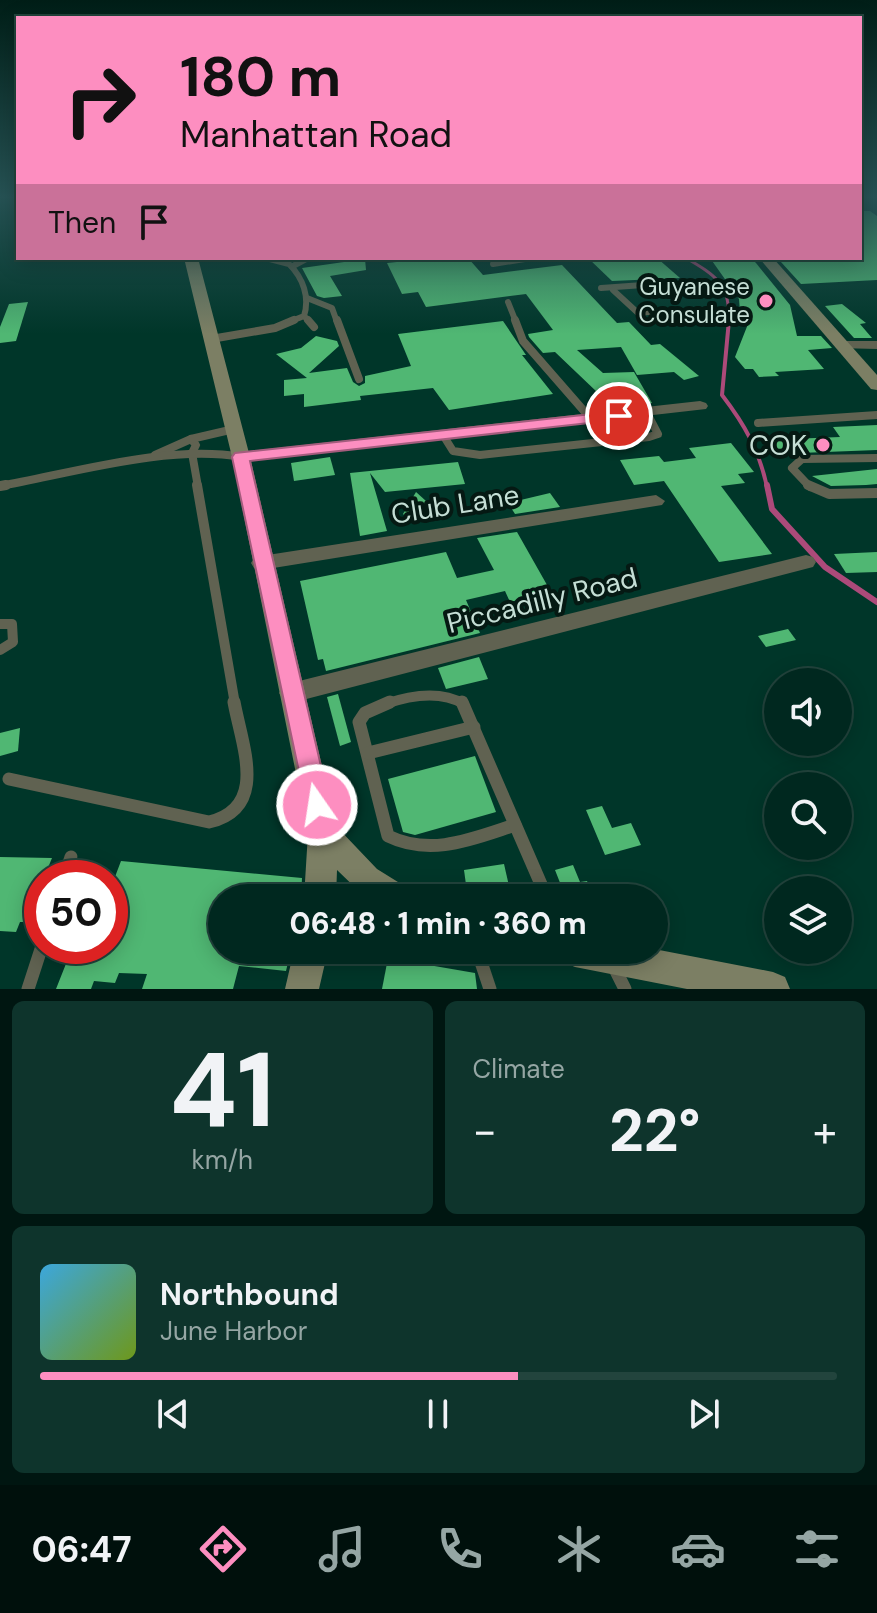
<!DOCTYPE html>
<meta charset="utf-8">
<style>
body{margin:0;font-family:"DM Sans",sans-serif;background:#0e342c;color:#f1f3f6;height:100vh;display:flex;flex-direction:column;font-size:30px;white-space:nowrap}
*{box-sizing:border-box;margin:0}
p{font-size:26px;color:#95a6a4}
.icon{flex:none;width:44px;height:44px;fill:none;stroke:currentColor;stroke-width:2;stroke-linecap:round;stroke-linejoin:round}
.map{position:relative;height:989px;overflow:hidden}
.drawer{display:flex;flex-direction:column;gap:12px;padding:12px;background:#001611;flex:1}
.drawer>*{flex:none}
.top-card{position:absolute;left:16px;top:16px;width:846px;height:244px;border-radius:0px;box-shadow:0 4px 20px #0003,0 0 0 2px #22443d;background:#fd8ec0;color:#111;overflow:hidden}
.buttons{position:absolute;left:764px;top:668px;display:grid;gap:16px}
.buttons a{display:grid;place-items:center;width:88px;height:88px;border-radius:50%;background:#00281f;box-shadow:0 4px 20px #0003,0 0 0 2px #22443d;font-size:40px}
.speed{position:absolute;left:24px;top:860px;display:flex;gap:16px;font-size:40px;font-weight:700;text-align:center}
.speed>*{display:grid;place-content:center;width:104px;height:104px;border-radius:50%;background:#00281f;box-shadow:0 4px 20px #0003,0 0 0 2px #22443d;line-height:1}
.speed .limit{border:12px solid #d22;background:#fff;color:#111}
.pin{position:absolute;display:grid;place-items:center;width:68px;height:68px;color:#fff;margin:-34px;border:4px solid #fff;border-radius:50%;box-shadow:0 2px 8px #0007}
.me{position:absolute;width:88px;margin:-44px;rotate:347deg;stroke-linejoin:round;filter:drop-shadow(0 0 6px #0008)}
.turn{display:flex;align-items:center;gap:28px;height:168px;padding:0 32px;font-size:36px}
.turn .icon{width:104px;height:104px;stroke-width:2.5}
.turn b{display:block;font-size:56px;line-height:68px}
.then{display:flex;align-items:center;height:76px;padding:0 32px;background:#0003;gap:16px;font-size:30px}
.big{font-size:60px;font-weight:800;line-height:1.1}
.drawer .card{flex:1;display:flex;flex-direction:column;justify-content:center;gap:12px;min-width:0;padding:0 28px;border-radius:12px;background:#0e342c}
.drawer .dial{align-items:center;gap:0}
.dial b{font-size:104px;line-height:1}
.song{display:flex;align-items:center;gap:24px}
.cover{width:96px;height:96px;border-radius:12px;background:linear-gradient(135deg,hsl(200 70% 55%),hsl(80 70% 35%))}
.played{height:8px;border-radius:4px;background:linear-gradient(90deg,#fd8ec0 60%,#22443d 60%)}
.keys{display:flex;justify-content:space-around;direction:ltr}
.heat{display:flex;justify-content:space-between;align-items:center;font-size:44px;direction:ltr}
.drawer .tiles{flex:1;display:grid;gap:12px;grid-template-columns:1fr 1fr}
.card:last-child{grid-column:span 2}
.trip{position:absolute;left:208px;top:884px;width:460px;height:80px;border-radius:40px;background:#00281f;box-shadow:0 4px 20px #0003,0 0 0 2px #22443d;font-weight:800;line-height:80px;text-align:center}
.dock{display:flex;height:128px;justify-content:space-around;align-items:center;background:#00100c;color:#95a6a4}
.dock .icon{width:56px;height:56px}
.dock .selected{color:#fd8ec0}
.dock b{font-size:36px;color:#f1f3f6}
.map>svg:first-child{display:block}
.lines{fill:none;stroke-linecap:round;stroke-linejoin:round}
.stream-far2{stroke:#ac4a7a;stroke-width:3}
.stream-far1{stroke:#ac4a7a;stroke-width:4}
.stream{stroke:#ac4a7a;stroke-width:6}
.building{fill:#50b773}
.service-far3{stroke:#606251;stroke-width:6}
.service-far2{stroke:#606251;stroke-width:8}
.service-far1{stroke:#606251;stroke-width:10}
.service{stroke:#606251;stroke-width:13}
.minor{fill:#606251;fill-rule:evenodd}
.secondary{fill:#7c7f64;fill-rule:evenodd}
.route{fill:#fd8ec0;stroke:#a45c7d;stroke-width:2}
.poi-dot{fill:#fd8ec0;stroke:#051913;stroke-width:3}
.labels{text-anchor:middle;stroke-width:8;stroke-linejoin:round;paint-order:stroke}
.far-poi-label{font-size:24px;fill:#c5ded5;stroke:#051913;text-anchor:end}
.poi-label{font-size:28px;fill:#c5ded5;stroke:#051913;text-anchor:end}
.street-label{font-size:28px;fill:#c5ded5;stroke:#051913}
</style>
<div class="map">
<svg width="877" height="989" viewBox="0 0 877 989">
<rect width="100%" height="100%" fill="#003629"/>
<g class="lines">
<path class="stream-far2" d="M686,258C715,275 732,285 728,322"/>
<path class="stream-far1" d="M729,320L722,395C745,425 759,450 767,487"/>
<path class="stream" d="M767,485L772,509L825,567L877,602"/>
</g>
<g class="building">
<path d="M860,211H870L877,216V280L801,284L781,262L860,258Z"/>
<path d="M436,258H468L483,275L562,265L617,323L629,322L651,345L660,344L699,376L684,380L674,372L637,375L621,347L577,350L603,373L634,372L652,403L643,404L627,385L598,393L555,352L543,353L529,337L528,334L553,330L526,294L426,307L418,292L402,294L387,263Z"/>
<path d="M588,258H657L680,278L612,281Z"/>
<path d="M710,258H751L756,263L790,305L797,336H821L832,348L808,350L824,369L775,372L779,376L759,377L753,369H745L735,357L748,324H741L739,299Z"/>
<path d="M365,259L366,270L330,276L342,296L324,298L317,296L302,268Z"/>
<path d="M28,302L16,341L0,343V327L9,304Z"/>
<path d="M842,304L866,323L860,324L872,338H854L825,306Z"/>
<path d="M503,321L526,355H522L553,394L449,410L433,388L360,396L361,400L304,407V394L284,396V380L307,378L276,354L301,348L316,336L337,341L339,346L309,373L347,368L353,382L359,386L365,383V376L411,366L398,334Z"/>
<path d="M877,425V450L774,454L766,440L840,437L833,427Z"/>
<path d="M731,443L754,472L738,474L745,483L721,486L772,554L719,562L664,481L634,485L620,460L659,456L664,462L696,458L689,448Z"/>
<path d="M330,457L335,475L294,481L291,463Z"/>
<path d="M458,462L465,484L385,492L370,473L387,531L360,536L350,473Z"/>
<path d="M877,469V484L866,485L831,486L812,476Z"/>
<path d="M416,492L436,510L434,517L426,522L411,521L403,514Z"/>
<path d="M550,493L560,507L515,514L508,503Z"/>
<path d="M517,532L551,592L510,602L505,591L466,600L480,633L326,671L323,659L318,660L300,581L446,552L457,578L494,570L477,538Z"/>
<path d="M877,552V572L846,573L834,554Z"/>
<path d="M788,629L796,640L766,647L758,636Z"/>
<path d="M479,657L488,679L446,689L438,668Z"/>
<path d="M338,694L351,742L340,746L327,697Z"/>
<path d="M20,728L18,751L0,756V733Z"/>
<path d="M475,756L496,812L415,835L403,832L388,779Z"/>
<path d="M602,806L612,828L631,823L641,845L605,855L586,810Z"/>
<path d="M0,857L52,858L26,922H20L16,932L0,931Z"/>
<path d="M121,861L302,878L301,898H222V950H291L286,971L239,966L233,989H142L147,974L119,973L115,983L94,981L91,989H56L73,946H110V890Z"/>
<path d="M504,864L509,886L467,892L464,870Z"/>
<path d="M573,865L580,882L587,881L594,898H566L555,870Z"/>
<path d="M388,958L475,973L477,989H382Z"/>
</g>
<g class="lines">
<g class="service-far3">
<path d="M266,258L289,264C303,278 310,297 304,316L289,322"/>
<path d="M493,264L531,258"/>
<path d="M293,266L308,258"/>
<path d="M601,288L657,284"/>
<path d="M613,290L638,313L660,311"/>
<path d="M307,298L332,308L337,322"/>
<path d="M508,302L516,322"/>
<path d="M304,316L310,322"/>
</g>
<g class="service-far2">
<path d="M308,320L314,327"/>
<path d="M337,320L359,379"/>
<path d="M515,320L523,341L591,419"/>
<path d="M211,339L275,328L294,320"/>
<path d="M758,423L877,415"/>
<path d="M443,435L453,451L480,455L649,437L658,434L647,413"/>
<path d="M191,439L196,445L192,453L198,487"/>
<path d="M155,455L191,439L234,429"/>
<path d="M0,486C72,473 170,444 241,457"/>
<path d="M810,487L792,468L802,459L877,458"/>
</g>
<g class="service-far1">
<path d="M197,485L235,704"/>
<path d="M808,485L829,494L877,493"/>
<path d="M0,486L6,485"/>
<path d="M0,624H12L13,642L0,650"/>
<path d="M385,704C411,695 440,690 464,704"/>
</g>
<g class="service">
<path d="M390,702L365,713L359,722L388,836C431,857 472,839 515,825"/>
<path d="M462,702L547,898"/>
<path d="M368,753L474,727"/>
<path d="M9,779L209,822C269,808 242,746 234,702"/>
<path d="M64,878L71,857"/>
<path d="M477,950L490,989"/>
<path d="M614,967L625,989"/>
<path d="M28,989L42,946"/>
</g>
<g class="minor">
<path d="M842,341H877V349L837,348L835,345Z"/>
<path d="M700,401L706,403L708,406L706,409L241,462L232,457L241,452Z"/>
<path d="M656,495L665,501L662,505L261,570L254,568L251,563L254,558L261,556Z"/>
<path d="M806,555L813,557L816,562L813,567L291,703L283,700L279,693L283,686L291,683Z"/>
</g>
<g class="secondary">
<path d="M184,258H198L250,457L336,826L377,869L406,887L411,898H366L337,870L336,898H304L308,833L232,457Z"/>
<path d="M759,258H773L877,375V390L871,389Z"/>
<path d="M654,949L773,972L785,977L790,989H687L575,967L563,962L558,950Z"/>
<path d="M294,950H328L319,989H285Z"/>
</g>
</g>
<linearGradient id="sky" x2="0" y2="1"><stop stop-color="#001e17"/><stop offset="0.59" stop-color="#265254"/><stop offset="1" stop-color="#265254" stop-opacity="0"/></linearGradient>
<rect width="877" height="334" fill="url(#sky)"/>
<path class="route" d="M619,411L627,416L625,419L250,461L330,805L326,814L317,817L308,814L232,457L235,453Z"/>
<g class="poi-dot">
<circle cx="766" cy="301" r="8"/>
<circle cx="823" cy="445" r="8"/>
</g>
<g class="labels">
<g class="far-poi-label">
<text x="750" y="295">Guyanese<tspan x="750" dy="28">Consulate</tspan></text>
</g>
<g class="poi-label">
<text x="807" y="455">COK</text>
</g>
<g class="street-label">
<text transform="translate(455 504) rotate(-9)" y="10">Club Lane</text>
<text transform="translate(542 600) rotate(-14)" y="10">Piccadilly Road</text>
</g>
</g>
</svg>
<div class="buttons">
<a><svg class="icon" aria-label="sound" viewBox="0 0 24 24"><path d="M4 9h4l5-4v14l-5-4H4zM17 9q2 3 0 6"/></svg></a>
<a><svg class="icon" aria-label="search" viewBox="0 0 24 24"><circle cx="10" cy="10" r="6"/><path d="M15 15l6 6"/></svg></a>
<a><svg class="icon" aria-label="layers" viewBox="0 0 24 24"><path d="M12 4l9 5-9 5-9-5zM3 14l9 5 9-5"/></svg></a>
</div>
<div class="speed"><div class="limit">50</div></div>
<div class="pin" style="left:619px;top:416px;background:#d93025"><svg class="icon" aria-label="arrive" viewBox="0 0 24 24"><path d="M6 21V4h12l-3 4 3 4H6"/></svg></div>
<svg class="me" style="left:317px;top:805px" viewBox="-20 -20 40 40"><circle r="17" fill="#fd8ec0" stroke="#fff" stroke-width="3"/><path d="M0-11L8 9 0 5-8 9z" fill="#fff"/></svg>
<div class="trip">06:48 · 1 min · 360 m</div>
<div class="top-card">
<div class="turn"><svg class="icon" aria-label="right" viewBox="0 0 24 24"><path d="M7 20v-9h11M14 6l5 5-5 5"/></svg><div><b>180 m</b>Manhattan Road</div></div>
<div class="then">Then<svg class="icon" aria-label="arrive" viewBox="0 0 24 24"><path d="M6 21V4h12l-3 4 3 4H6"/></svg></div>
</div>
</div>
<section class="drawer">
<div class="tiles">
<div class="card dial"><b>41</b><p>km/h</p></div>
<div class="card"><p>Climate</p>
<div class="heat"><a>−</a><b class="big">22°</b><a>+</a></div>
</div>
<div class="card">
<div class="song"><i class="cover"></i><div><b>Northbound</b><p>June Harbor</p></div></div>
<div class="played"></div>
<div class="keys"><svg class="icon" aria-label="previous" viewBox="0 0 24 24"><path d="M18 5L8 12l10 7zM5 5v14"/></svg><svg class="icon" aria-label="pause" viewBox="0 0 24 24"><path d="M8 5v14M16 5v14"/></svg><svg class="icon" aria-label="next" viewBox="0 0 24 24"><path d="M6 5l10 7-10 7zM19 5v14"/></svg></div>
</div>
</div>
</section>
<nav class="dock">
<b>06:47</b>
<svg class="icon selected" aria-label="directions" viewBox="0 0 24 24"><path d="M12 3l9 9-9 9-9-9zM9 14v-3h6M13 9l2 2-2 2"/></svg>
<svg class="icon" aria-label="music" viewBox="0 0 24 24"><path d="M9 18V5l10-2v13"/><circle cx="6" cy="18" r="3"/><circle cx="16" cy="16" r="3"/></svg>
<svg class="icon" aria-label="phone" viewBox="0 0 24 24"><path d="M5 4h4l2 5-3 2q2 4 5 5l2-3 5 2v4C11 20 4 13 5 4z"/></svg>
<svg class="icon" aria-label="climate" viewBox="0 0 24 24"><path d="M12 3v18M4 7l16 10M4 17L20 7"/></svg>
<svg class="icon" aria-label="car" viewBox="0 0 24 24"><path d="M5 17H2v-5l4-1 3-4h7l3 4 3 1v5h-3M9 17h6M6 11h13"/><circle cx="7" cy="17" r="2"/><circle cx="17" cy="17" r="2"/></svg>
<svg class="icon" aria-label="filters" viewBox="0 0 24 24"><path d="M4 7h16M4 17h16"/><circle cx="9" cy="7" r="2"/><circle cx="15" cy="17" r="2"/></svg>
</nav>
